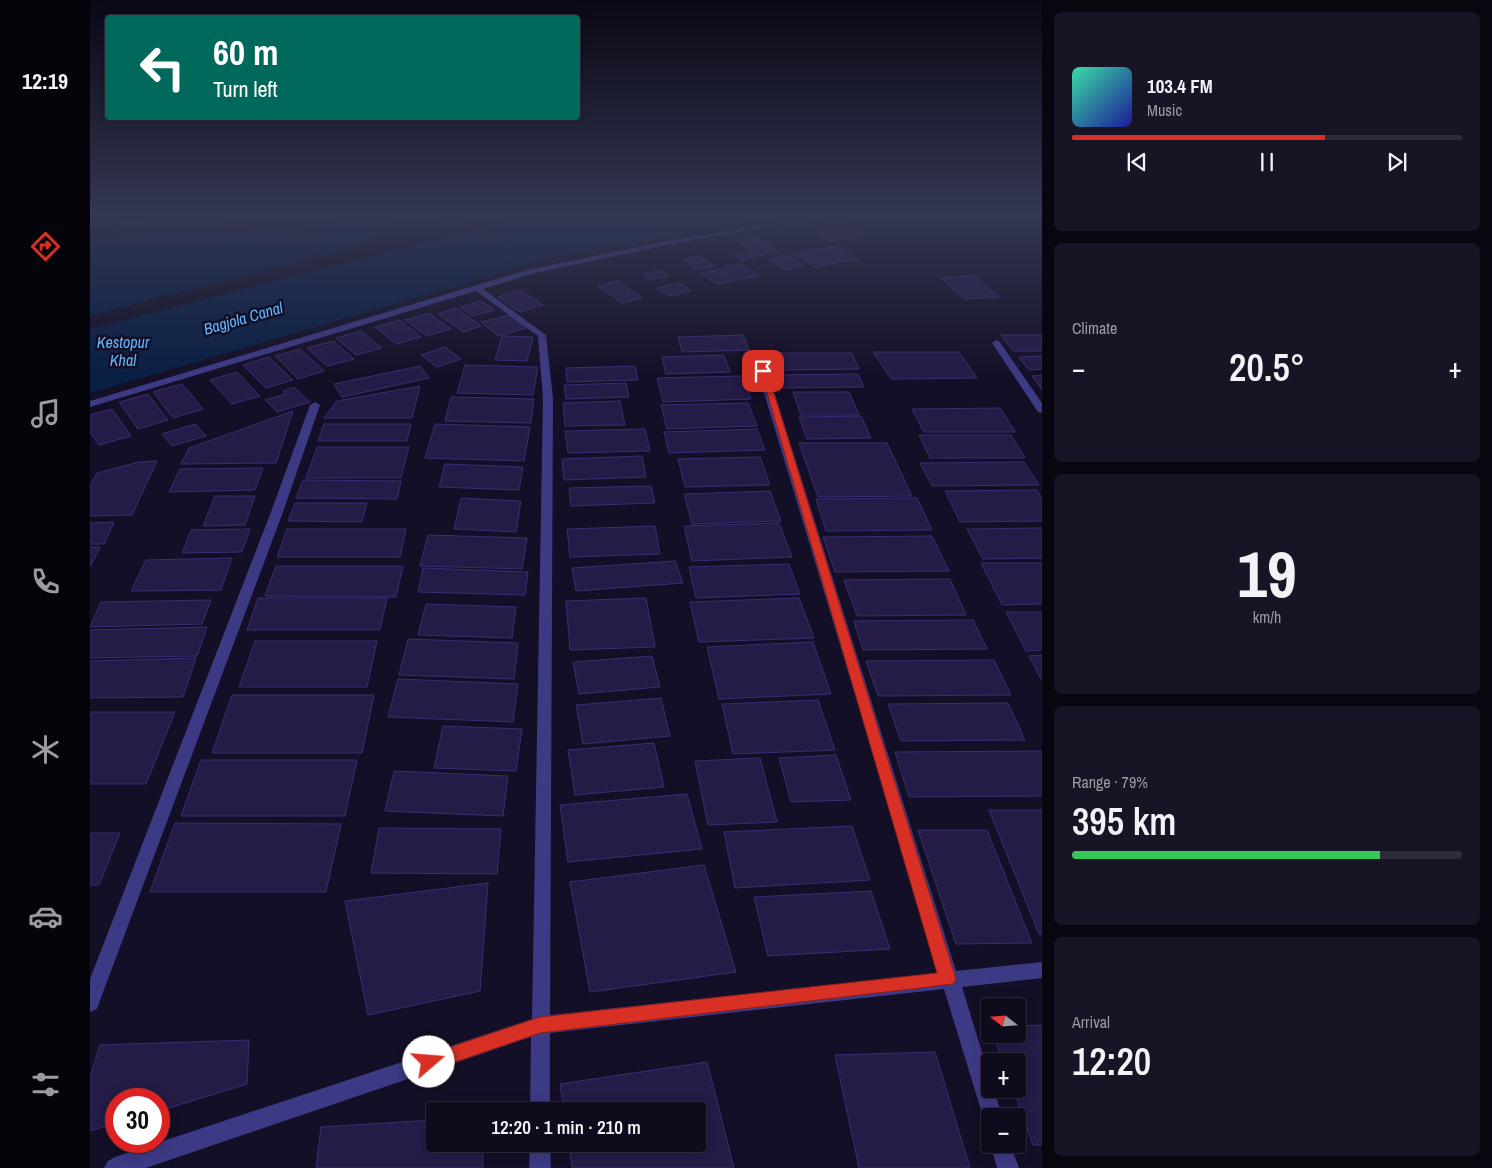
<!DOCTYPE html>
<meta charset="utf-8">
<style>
body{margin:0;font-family:"Archivo Narrow",sans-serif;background:#171425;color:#f1f3f6;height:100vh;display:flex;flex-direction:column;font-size:19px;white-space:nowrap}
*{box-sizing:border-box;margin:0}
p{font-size:16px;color:#9b9ba3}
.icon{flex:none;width:28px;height:28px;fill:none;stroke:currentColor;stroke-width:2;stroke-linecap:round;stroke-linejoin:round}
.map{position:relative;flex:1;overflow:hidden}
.details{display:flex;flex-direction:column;gap:12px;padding:12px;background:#08060f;width:450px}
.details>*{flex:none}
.banner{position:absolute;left:15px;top:15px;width:475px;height:105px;border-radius:5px;box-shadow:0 2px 12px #0003,0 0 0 1px #2e2b3b;background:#00695c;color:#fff;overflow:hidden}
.needle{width:32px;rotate:287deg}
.fabs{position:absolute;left:891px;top:998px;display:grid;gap:10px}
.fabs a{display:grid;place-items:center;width:45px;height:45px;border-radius:5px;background:#0e0b1c;box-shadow:0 2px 12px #0003,0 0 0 1px #2e2b3b;font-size:25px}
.speed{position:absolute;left:15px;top:1088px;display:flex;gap:10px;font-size:25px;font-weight:700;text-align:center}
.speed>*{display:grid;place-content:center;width:65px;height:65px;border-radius:50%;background:#0e0b1c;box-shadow:0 2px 12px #0003,0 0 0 1px #2e2b3b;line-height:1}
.speed .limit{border:8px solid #d22;background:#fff;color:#111}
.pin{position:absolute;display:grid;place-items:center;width:42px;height:42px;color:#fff;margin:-21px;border-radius:10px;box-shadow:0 2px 8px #0006}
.me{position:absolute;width:55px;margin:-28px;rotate:72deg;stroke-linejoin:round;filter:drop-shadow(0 0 4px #0008)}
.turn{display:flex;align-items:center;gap:18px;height:105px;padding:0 25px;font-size:22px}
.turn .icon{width:65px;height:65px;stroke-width:2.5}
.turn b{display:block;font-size:35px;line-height:42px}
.big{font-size:38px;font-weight:600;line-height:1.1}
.details .widget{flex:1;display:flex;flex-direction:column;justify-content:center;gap:8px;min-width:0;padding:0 18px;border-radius:8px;background:#171425}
.details .dial{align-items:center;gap:0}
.dial b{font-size:65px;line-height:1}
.song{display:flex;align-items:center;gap:15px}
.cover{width:60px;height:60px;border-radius:8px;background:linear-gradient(135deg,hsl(160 70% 55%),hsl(240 70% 35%))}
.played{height:5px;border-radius:2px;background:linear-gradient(90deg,#d93025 65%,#2e2b3b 65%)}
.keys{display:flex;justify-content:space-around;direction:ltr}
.heat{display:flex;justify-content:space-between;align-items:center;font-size:28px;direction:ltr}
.charge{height:8px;border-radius:4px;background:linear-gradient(90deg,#34c759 79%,#2e2b3b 0)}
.trip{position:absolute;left:336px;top:1102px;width:280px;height:50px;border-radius:5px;background:#0e0b1c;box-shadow:0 2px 12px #0003,0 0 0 1px #2e2b3b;font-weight:600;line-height:50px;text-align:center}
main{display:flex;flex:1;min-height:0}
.dock{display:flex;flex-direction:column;width:90px;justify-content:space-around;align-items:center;background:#06040b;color:#9b9ba3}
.dock .icon{width:35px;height:35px}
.dock .on{color:#d93025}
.dock b{font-size:22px;color:#f1f3f6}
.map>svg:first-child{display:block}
.water{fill:#0a1f44}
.building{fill:#241b47;stroke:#3b2d73}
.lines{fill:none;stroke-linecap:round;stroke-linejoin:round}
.minor{fill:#3d3a85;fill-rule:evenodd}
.route{fill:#d93025;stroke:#8d1f18}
.labels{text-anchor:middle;stroke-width:5;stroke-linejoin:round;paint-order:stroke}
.far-water-label{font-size:16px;font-style:italic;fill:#62b6ff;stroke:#130f26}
</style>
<main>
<nav class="dock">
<b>12:19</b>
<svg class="icon on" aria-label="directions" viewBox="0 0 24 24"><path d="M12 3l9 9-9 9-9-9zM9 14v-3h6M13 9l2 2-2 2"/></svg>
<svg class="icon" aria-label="music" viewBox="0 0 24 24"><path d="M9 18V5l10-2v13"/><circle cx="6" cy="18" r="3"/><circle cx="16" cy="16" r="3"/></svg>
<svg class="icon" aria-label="phone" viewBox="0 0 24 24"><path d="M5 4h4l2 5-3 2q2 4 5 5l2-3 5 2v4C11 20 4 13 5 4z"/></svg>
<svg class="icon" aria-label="climate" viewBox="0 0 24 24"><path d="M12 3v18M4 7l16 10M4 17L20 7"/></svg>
<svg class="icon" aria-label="car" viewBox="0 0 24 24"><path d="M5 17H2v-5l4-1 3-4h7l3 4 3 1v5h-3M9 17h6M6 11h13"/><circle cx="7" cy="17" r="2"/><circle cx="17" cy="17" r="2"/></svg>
<svg class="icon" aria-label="filters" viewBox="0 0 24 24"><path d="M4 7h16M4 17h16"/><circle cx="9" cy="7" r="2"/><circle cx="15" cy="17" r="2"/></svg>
</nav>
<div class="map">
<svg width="952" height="1168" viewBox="0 0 952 1168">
<rect width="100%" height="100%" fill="#130f26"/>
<g class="water">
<path d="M448,213H723L468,256L0,393V329Z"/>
<path d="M297,218L310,228L258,248L0,316V237L133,233Z"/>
</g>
<g class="building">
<path d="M40,213H78L72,219H34Z"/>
<path d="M88,213H132L131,215L86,217Z"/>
<path d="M342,213H383L391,220L355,226Z"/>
<path d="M391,213H424L396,217Z"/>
<path d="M750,220L774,235L739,241L715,226Z"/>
<path d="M667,237L689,252L669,256L647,241Z"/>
<path d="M748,246L768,259L724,267L704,254Z"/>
<path d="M658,251L667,257L651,260L643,254Z"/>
<path d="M699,255L715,266L694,270L679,259Z"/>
<path d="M610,256L624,266L606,269L593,259Z"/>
<path d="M652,264L669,276L651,279L634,267Z"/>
<path d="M632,269L647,280L626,284L611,273Z"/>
<path d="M570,270L579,276L560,280L552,274Z"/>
<path d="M884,276L909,297L874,299L851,278Z"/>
<path d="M528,281L552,298L532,303L508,286Z"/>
<path d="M589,283L601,291L579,296L567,288Z"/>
<path d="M431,290L453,305L430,312L408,297Z"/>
<path d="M391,301L405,310L383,316L370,307Z"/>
<path d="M366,308L391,326L373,332L348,314Z"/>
<path d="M339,313L361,329L337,336L315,320Z"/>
<path d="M419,315L436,328L408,336L391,322Z"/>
<path d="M310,320L331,337L306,344L285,327Z"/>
<path d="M271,331L292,348L266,355L246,338Z"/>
<path d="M653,335L659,350L592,352L588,337Z"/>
<path d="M911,335H952V351H923Z"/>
<path d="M412,336L443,337L437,361L405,360Z"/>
<path d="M243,341L264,359L237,366L217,348Z"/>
<path d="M355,347L371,359L347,367L331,355Z"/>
<path d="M210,349L234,371L208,379L185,356Z"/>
<path d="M783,352H869L887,378L801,379Z"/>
<path d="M683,353H762L769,369L689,370Z"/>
<path d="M634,355L640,372L576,374L572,357Z"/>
<path d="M952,356V369L939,370L929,357Z"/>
<path d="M179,357L203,380L176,388L153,365Z"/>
<path d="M375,365L448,367L443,395L367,393Z"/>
<path d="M330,366L339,378L252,397L244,384Z"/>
<path d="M545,366L548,380L477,382L476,368Z"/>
<path d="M147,372L170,396L142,404L120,380Z"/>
<path d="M768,374L774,387L689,388L684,375Z"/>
<path d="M952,375V390L942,376Z"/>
<path d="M652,376L661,399L573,402L567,378Z"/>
<path d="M536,383L539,397L476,399L474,385Z"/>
<path d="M92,384L113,409L83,418L63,392Z"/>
<path d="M330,386L322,418H234L247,401Z"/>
<path d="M204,387L220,402L187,412L175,400L196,394L193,391Z"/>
<path d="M703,392H759L769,415H711Z"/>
<path d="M58,394L78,420L48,429L29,402Z"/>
<path d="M361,397L444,399L441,423L355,421Z"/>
<path d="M530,401L535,425L475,426L473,403Z"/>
<path d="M658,403L667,426L577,429L571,405Z"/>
<path d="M910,408L925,432H834L822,409Z"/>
<path d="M22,409L41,436L9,445L0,432V415Z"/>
<path d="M203,411L186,463L91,464L99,448Z"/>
<path d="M771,416L781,438L717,439L709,417Z"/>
<path d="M105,424L116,436L82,446L72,434Z"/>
<path d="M234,424H321L317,441H228Z"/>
<path d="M345,424L440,427L434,461L335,458Z"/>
<path d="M555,429L560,451L478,453L475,431Z"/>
<path d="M667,429L675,450L579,453L574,432Z"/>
<path d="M829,435H921L935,458H840Z"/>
<path d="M709,443H797L822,496L728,497Z"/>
<path d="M227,447H319L311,478H216Z"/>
<path d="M552,456L556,477L474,480L472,459Z"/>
<path d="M670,457L680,485L595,487L588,459Z"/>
<path d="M67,461L42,515L0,516V485L7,473L49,462Z"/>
<path d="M934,462L949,485L842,486L830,463Z"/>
<path d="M355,464L433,467L429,490L349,487Z"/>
<path d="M173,468L165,490L79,492L90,469Z"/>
<path d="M213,480L311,481L307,499L206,498Z"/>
<path d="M561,486L565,503L481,506L479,488Z"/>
<path d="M947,490L952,499V521L870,522L855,491Z"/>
<path d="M680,491L691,521L602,524L594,494Z"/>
<path d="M125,496H165L155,525L113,526Z"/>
<path d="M371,498L431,501L426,532L364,529Z"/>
<path d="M827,498L842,530L736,531L726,499Z"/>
<path d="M205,503H277L272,522L198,521Z"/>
<path d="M24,522L14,544H0V523Z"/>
<path d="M689,523L702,557L602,561L594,526Z"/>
<path d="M565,526L570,554L480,557L477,529Z"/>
<path d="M952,528V558L893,559L877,529Z"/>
<path d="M160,529L152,552L92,553L101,530Z"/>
<path d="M197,529H316L310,557H187Z"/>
<path d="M338,535L437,538L432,569L330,566Z"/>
<path d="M842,536L859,571L745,572L733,537Z"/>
<path d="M0,547H10L0,567Z"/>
<path d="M142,558L131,590L41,591L56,560Z"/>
<path d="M585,561L593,583L486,591L482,568Z"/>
<path d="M891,563H952V604L912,605Z"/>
<path d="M699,564L710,594L606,598L599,567Z"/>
<path d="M186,566H313L306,597L175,596Z"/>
<path d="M333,568L438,572L435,595L328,592Z"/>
<path d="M860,579L876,615L767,616L754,580Z"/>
<path d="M168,598H297L290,630H157Z"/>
<path d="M556,598L565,647L480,650L476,601Z"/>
<path d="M709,598L724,638L609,642L600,602Z"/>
<path d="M121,600L112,624L0,627L11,602Z"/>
<path d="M336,604L426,607L422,638L328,635Z"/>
<path d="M916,612H952V650L936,651Z"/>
<path d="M883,620L897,649L773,650L764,621Z"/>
<path d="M117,627L107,656L0,658V630Z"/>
<path d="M318,639L428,643L424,679L309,675Z"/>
<path d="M165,641H287L277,687H149Z"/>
<path d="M723,642L741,694L629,699L617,647Z"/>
<path d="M952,655V681L939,656Z"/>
<path d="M562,656L570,687L489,694L483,662Z"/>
<path d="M106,658L93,697L0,698V661Z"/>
<path d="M904,660L921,695L788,696L776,661Z"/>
<path d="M308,679L428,684L423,722L298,717Z"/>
<path d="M142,695H284L272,753H122Z"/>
<path d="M571,698L580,736L493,744L486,705Z"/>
<path d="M728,700L745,750L643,754L632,704Z"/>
<path d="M918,703L935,740L811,741L798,704Z"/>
<path d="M0,712H85L56,784H0Z"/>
<path d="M353,726L432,729L426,771L344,768Z"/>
<path d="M564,743L574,787L485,795L478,750Z"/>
<path d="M952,751V796L819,797L805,752Z"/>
<path d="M746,755L761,800L701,802L689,758Z"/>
<path d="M670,758L687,822L618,825L605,761Z"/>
<path d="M111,760H267L255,816H91Z"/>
<path d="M304,771L418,776L413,816L295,811Z"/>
<path d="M597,794L612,849L478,862L470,805Z"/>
<path d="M899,810H952V934H949Z"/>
<path d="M85,823L251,824L236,892H60Z"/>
<path d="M762,826L780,880L645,888L634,832Z"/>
<path d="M289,828L411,829L407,874L281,873Z"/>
<path d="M828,830H897L942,943L866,944Z"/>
<path d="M0,833H30L9,885H0Z"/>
<path d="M614,865L646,972L500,992L480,882Z"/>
<path d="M398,883L390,991L278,1015L255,901Z"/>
<path d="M781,891L800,949L678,956L664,897Z"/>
<path d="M952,1025V1145H943L923,1089H928V1061H913L903,1034H928V1026Z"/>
<path d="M159,1040L157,1084L69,1111V1099H26V1123L0,1131V1077L10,1045Z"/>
<path d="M845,1052L880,1168H769L745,1055Z"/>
<path d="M617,1062L644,1168H482L479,1144H608V1111H474L470,1084Z"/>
<path d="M345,1120V1144H393V1168H226L231,1127Z"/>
</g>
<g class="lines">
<g class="minor">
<path d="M175,213H195L191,215L135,221L0,226V222L135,217Z"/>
<path d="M744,213H758L582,244L442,274L393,289L456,335L463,398L460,1015L849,973L662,353L667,350L672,353L866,971L952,962V978L872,987L900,1078V1089H904L912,1116H900V1125L895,1123L854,989L460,1033V1111H440L441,1037L56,1168H14L18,1161L25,1157L442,1019L453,398L448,336L386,291L0,407V401L437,270L582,240Z"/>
<path d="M906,340L909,341L952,403V413L948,412L902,343Z"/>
<path d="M225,402L230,405L193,512L9,1003L7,1009L0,1012V979L181,512L220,405Z"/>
<path d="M900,1143L920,1144L929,1168H907Z"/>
<path d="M440,1144H460L461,1168H439Z"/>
</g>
</g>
<linearGradient id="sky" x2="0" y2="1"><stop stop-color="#0a0815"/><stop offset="0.57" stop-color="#333752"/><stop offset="1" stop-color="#333752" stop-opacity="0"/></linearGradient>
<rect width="952" height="376" fill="url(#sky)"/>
<path class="route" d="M670,369L677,371L866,979L863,984L450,1033L339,1071L333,1069L330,1062L333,1056L450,1017L847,973Z"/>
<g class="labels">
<g class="far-water-label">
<text transform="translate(153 318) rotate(-16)" y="6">Bagjola Canal</text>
<text x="33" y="348">Kestopur<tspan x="33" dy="18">Khal</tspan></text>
</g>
</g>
</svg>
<div class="fabs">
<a><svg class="needle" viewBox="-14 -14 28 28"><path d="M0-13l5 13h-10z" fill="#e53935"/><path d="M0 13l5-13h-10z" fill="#9b9ba3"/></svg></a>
<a>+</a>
<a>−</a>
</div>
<div class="speed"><div class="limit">30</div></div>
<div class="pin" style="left:673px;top:371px;background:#d93025"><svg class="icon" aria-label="arrive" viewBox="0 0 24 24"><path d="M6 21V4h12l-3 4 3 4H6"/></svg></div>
<svg class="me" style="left:339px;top:1062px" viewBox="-20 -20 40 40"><circle r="19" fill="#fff"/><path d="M0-13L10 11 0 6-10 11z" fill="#d93025"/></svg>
<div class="trip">12:20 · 1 min · 210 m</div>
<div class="banner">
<div class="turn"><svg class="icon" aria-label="left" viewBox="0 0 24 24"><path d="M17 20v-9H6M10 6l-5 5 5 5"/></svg><div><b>60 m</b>Turn left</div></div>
</div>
</div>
<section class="details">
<div class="widget">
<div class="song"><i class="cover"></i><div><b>103.4 FM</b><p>Music</p></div></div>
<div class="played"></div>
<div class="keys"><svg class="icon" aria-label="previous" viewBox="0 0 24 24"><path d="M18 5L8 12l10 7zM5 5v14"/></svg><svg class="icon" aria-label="pause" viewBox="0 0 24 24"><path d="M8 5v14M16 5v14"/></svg><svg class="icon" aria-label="next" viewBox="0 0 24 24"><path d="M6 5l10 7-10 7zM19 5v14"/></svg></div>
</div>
<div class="widget"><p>Climate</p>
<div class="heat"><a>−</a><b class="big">20.5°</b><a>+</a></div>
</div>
<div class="widget dial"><b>19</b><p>km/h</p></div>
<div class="widget"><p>Range · 79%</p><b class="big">395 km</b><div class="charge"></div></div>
<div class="widget"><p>Arrival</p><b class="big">12:20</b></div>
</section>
</main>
